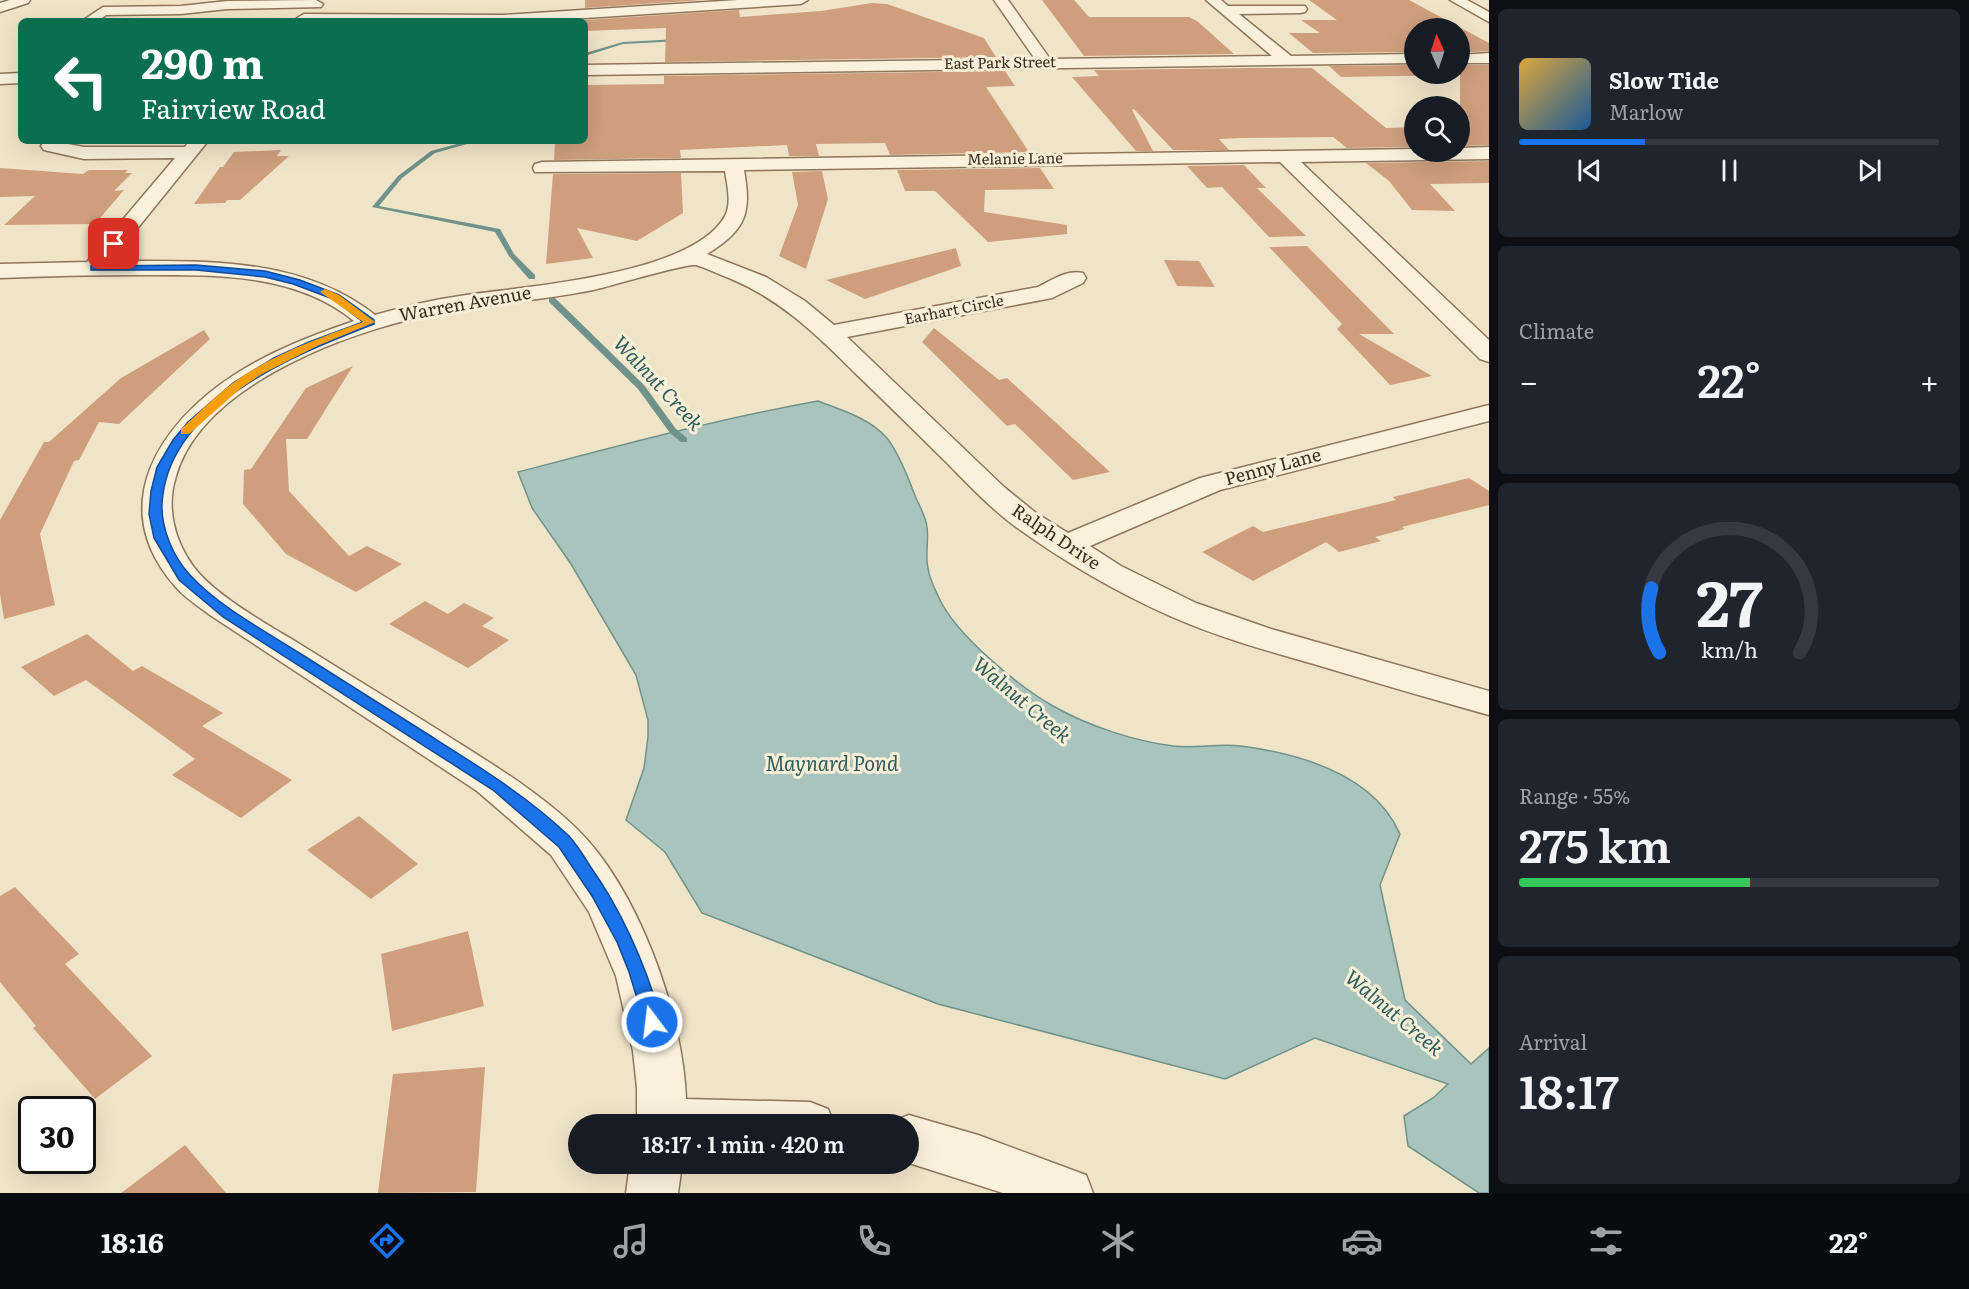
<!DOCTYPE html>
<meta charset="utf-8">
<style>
body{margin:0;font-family:Literata,serif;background:#20242c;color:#f1f3f6;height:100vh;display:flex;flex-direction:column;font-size:22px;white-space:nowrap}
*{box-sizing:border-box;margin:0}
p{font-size:20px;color:#9ea1a6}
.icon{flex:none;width:33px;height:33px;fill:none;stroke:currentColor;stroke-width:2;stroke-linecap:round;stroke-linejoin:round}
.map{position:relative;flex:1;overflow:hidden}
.details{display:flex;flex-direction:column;gap:9px;padding:9px;background:#0d0f14;width:480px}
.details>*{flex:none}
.top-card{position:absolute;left:18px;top:18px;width:570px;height:126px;border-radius:9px;box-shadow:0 6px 24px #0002;background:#0b6e4f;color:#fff;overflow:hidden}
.needle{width:39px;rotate:357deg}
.fabs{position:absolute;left:1404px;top:18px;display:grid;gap:12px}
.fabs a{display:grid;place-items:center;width:66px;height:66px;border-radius:50%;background:#171b24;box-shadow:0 6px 24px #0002;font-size:30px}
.speed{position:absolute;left:18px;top:1096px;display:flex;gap:12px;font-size:30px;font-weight:700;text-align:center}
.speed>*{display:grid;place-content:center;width:78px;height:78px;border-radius:50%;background:#171b24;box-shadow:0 6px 24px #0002;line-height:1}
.speed .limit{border:3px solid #111;border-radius:9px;background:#fff;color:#111}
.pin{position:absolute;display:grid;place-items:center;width:51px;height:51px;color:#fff;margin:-26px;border-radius:12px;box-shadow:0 3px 9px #0006}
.me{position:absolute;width:66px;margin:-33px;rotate:345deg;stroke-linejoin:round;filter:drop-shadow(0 0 4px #0008)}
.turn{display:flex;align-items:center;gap:21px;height:126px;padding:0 24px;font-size:27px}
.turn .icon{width:78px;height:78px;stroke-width:2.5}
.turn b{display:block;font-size:42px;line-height:51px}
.big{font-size:45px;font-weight:600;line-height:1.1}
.details .tile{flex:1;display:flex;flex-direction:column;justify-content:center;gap:9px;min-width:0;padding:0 21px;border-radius:9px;background:#20242c}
.details .dial{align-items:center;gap:0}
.dial svg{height:156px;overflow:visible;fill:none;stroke:#363941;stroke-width:7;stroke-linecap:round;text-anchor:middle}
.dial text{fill:#f1f3f6;stroke:none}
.song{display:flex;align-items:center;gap:18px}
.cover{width:72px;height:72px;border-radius:9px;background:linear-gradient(135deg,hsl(40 70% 55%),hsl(210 70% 35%))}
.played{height:6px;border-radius:3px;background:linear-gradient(90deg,#1a73e8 30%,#363941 30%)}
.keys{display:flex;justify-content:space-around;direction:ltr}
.heat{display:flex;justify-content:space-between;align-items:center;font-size:33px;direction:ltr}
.charge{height:9px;border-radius:4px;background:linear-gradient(90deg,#34c759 55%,#363941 0)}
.trip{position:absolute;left:568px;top:1114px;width:351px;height:60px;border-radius:30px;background:#171b24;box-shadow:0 6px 24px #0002;font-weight:600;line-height:60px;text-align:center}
.dock{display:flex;height:96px;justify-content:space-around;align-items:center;background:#090b0e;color:#9ea1a6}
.dock .icon{width:42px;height:42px}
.dock .selected{color:#1a73e8}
.dock b{font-size:27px;color:#f1f3f6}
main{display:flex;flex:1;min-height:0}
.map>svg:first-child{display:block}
.water{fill:#a9c4bc;stroke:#6f938a;stroke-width:1.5}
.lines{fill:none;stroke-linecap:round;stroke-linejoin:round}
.stream{fill:#6f938a;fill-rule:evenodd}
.building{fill:#cf9f7d}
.minor-casing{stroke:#8d765c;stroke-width:3}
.minor{fill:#faf1dc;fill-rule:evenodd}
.route{fill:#1a73e8;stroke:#114b97;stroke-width:1.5}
.slow{fill:#f59e0b}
.labels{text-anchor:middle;stroke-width:6;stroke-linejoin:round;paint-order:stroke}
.far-street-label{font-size:15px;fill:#3d2e20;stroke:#f7eed8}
.street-label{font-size:18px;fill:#3d2e20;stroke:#f7eed8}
.water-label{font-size:20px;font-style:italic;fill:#2f5d5a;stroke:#f7eed8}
</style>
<main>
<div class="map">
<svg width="1489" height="1193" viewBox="0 0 1489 1193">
<rect width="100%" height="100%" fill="#f0e4c8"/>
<path class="water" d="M818,401C841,410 869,418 886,437C897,450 908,477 914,493C918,504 926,516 927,527C929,541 925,555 928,568C929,578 935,589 939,598C956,635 1018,686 1053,706C1088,726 1134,741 1173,746C1195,749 1219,743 1241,746C1301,754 1374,775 1400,834L1380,885L1405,1000L1471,1064L1489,1048V1193H1479L1408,1146L1404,1116L1433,1098L1448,1084L1315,1038L1225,1079L938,1004L702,913L665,852L626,820L644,768L648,737V720L636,675L571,564L532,508L518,472C618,446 717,419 818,401Z"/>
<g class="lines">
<g class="stream">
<path d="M679,39L681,41L623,44L585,56V53L623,42Z"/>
<path d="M468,141H478L435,153L402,178L379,206L500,229L514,254L535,275V279H529L509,256L495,232L372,207L398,176L431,151Z"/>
<path d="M549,298H555L644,385L676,429L687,438V442H681L670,433L638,389L549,302Z"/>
</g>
</g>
<g class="building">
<path d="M585,0H703L585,8Z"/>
<path d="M1042,0H1074L1089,17H1189L1197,21L1234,54L1084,56Z"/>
<path d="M1309,0H1409L1489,43V51L1460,53V28H1414V52L1313,53L1289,33H1320L1301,20H1337Z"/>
<path d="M872,3L887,4L984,38L996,57L665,62L666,28L585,31V20L739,10L740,17L821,11Z"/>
<path d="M1414,65V74H1460V65H1489V145L1460,146V75L1341,77L1329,66Z"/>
<path d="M1250,68H1312L1386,128L1414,127V147L1347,148L1333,137L1243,138L1219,139L1229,150H1173L1134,109L1132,110L1153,151H1136L1072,77L1099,76L1094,70Z"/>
<path d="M1005,71L1015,86L986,87L1029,152L890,155L885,143L816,144L819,156H789L787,145L680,150L681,158L554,160L555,141H585V85L664,84V76Z"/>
<path d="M281,150L277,156H289L240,200H227L225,203L194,204L220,167H223L234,152Z"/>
<path d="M1489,161V183L1430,184L1455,211L1412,210L1389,181L1366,163Z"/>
<path d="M1244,165L1266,188H1257L1306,236L1269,237L1222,187L1207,188L1187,166Z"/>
<path d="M0,168L83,174L89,170H128L125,173H132L114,191L124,190L95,224L4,225L35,196L0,197Z"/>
<path d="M1040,168L1054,189L985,190L984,212L1067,225V234L988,242L935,191H905L897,170Z"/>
<path d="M822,171L828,199L806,269L779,256L798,205L792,172Z"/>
<path d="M681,173L683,213L637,241L577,228L593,258L546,264L553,174Z"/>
<path d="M1307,246L1394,334H1359L1432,376L1390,385L1337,329L1342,324L1269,247Z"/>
<path d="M956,248L961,266L865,299L826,280Z"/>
<path d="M1164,260L1199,261L1215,287L1177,286Z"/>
<path d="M934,328L999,380L1007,378L1110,472L1073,480L1015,424L1007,426L922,342Z"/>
<path d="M204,330L210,339L119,424L99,422L79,460L74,461L40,534L55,605L4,619L0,594V520L44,442H49L121,378Z"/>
<path d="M353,366L307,439H286L289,491L349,556L367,546L402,564L356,592L286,554L243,504L244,470L251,469L306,388Z"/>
<path d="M1469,478L1489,491V505L1402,527L1405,529L1375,537L1381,541L1339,552L1326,542L1253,581L1202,552L1253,526L1263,532L1396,500L1393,497Z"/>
<path d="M425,601L448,614L464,603L494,618L482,626L509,640L468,668L389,624Z"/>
<path d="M87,634L133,671L142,666L223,713L202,726L292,780L241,818L172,775L195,759L86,680L54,696L21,667Z"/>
<path d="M359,816L418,864L371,899L307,850Z"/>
<path d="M15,887L79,954L65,964L152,1056L95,1099L33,1028L36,1026L0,982V896Z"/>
<path d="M468,931L484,1006L392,1031L381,954Z"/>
<path d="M485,1067L476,1192L378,1193L393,1074Z"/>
<path d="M185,1145L226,1193H121Z"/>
</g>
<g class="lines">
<defs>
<g id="minor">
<path d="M10,0H30L28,3L0,12V3Z"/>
<path d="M316,0L323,4L321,7L227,9L181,14L106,15L98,21H82L103,7L181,6L227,1Z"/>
<path d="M738,0H808L801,4L538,21H299L297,18L304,14L504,15Z"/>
<path d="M994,0H1008L1050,59L1272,56L1206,0H1221L1228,6H1305L1307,9L1305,12L1300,13L1239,14L1291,56L1414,54V63L585,75V65L1035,59Z"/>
<path d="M1450,0H1467L1489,12V22Z"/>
<path d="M1489,53V63H1460V55Z"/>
<path d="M21,73V83L0,84V74Z"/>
<path d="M52,141L84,147H185L189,141H208L111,261C202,261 300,256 375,315C403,307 431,300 460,296C523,286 692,276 725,216C732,203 727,185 725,171L535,172L533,168L535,164L542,162L1414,149V152H1460V148L1489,147V159L1301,162L1489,340V362L1480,359L1280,162L744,170C752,215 745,230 707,254L766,277L805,301L834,325L1038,287C1052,280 1067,269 1083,273L1086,278L1083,283L1052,298L847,337L1004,487L1036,513L1068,533L1200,478L1489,405V421L1220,490L1090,546L1121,566L1196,603L1271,629L1489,691V715C1431,699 1374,682 1317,665C1268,651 1217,637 1170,616C1116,592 1063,561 1016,527C990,508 968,484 946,462C915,431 884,401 852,370C815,333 778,298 729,278C718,274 707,268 696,265C686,263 611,286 593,290C534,302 474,304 416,318C336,337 201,388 176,476C166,507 174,540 193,566C214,595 267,624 298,643C345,672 393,702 440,731C487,761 535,789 576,828C638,888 683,1014 686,1099L810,1102L828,1109L835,1125H637V1088L633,1051L616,976L589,912L551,855L477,791L210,615C198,606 184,597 175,586C105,506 159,424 234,375C271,351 313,335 354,321C294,272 212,275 138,275C92,275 46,276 0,278V264L87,262L175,158L84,159L44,150L41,146L44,142Z"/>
<path d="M909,1115L978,1135L1086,1175L1093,1193H1003L909,1163V1125H890L891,1122Z"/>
<path d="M630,1164H682L678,1193H626Z"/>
</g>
</defs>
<use href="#minor" class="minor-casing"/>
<use href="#minor" class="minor"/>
</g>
<path class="route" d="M111,242L118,244L101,266L196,265L265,271L300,280L339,295L374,320V324C296,354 167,405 162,504C161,528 173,557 190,575C218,606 265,631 301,654C344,681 386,708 429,735C478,766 527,796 569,836C577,845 584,856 590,866C624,914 646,966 662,1022L659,1028L652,1030L646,1028L629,972L617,942L592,896L559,847L493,790L223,617L179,580L154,538L149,514L151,491L157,467L173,440L188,422L233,383L274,358L309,342L363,322L333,299L293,284L265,277L196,270H91V266Z"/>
<path class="slow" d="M325,289L339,295L375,322L317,346L262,374L241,388L189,434H181V429C198,414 215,396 233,383C271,355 319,338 363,322L320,292Z"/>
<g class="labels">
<g class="far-street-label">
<text transform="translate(1000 63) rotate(-1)" y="5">East Park Street</text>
<text transform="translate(1015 159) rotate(-1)" y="5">Melanie Lane</text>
<text transform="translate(954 310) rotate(-11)" y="5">Earhart Circle</text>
</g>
<g class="street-label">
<text transform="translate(465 304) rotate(-10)" y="6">Warren Avenue</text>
<text transform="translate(1273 467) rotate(-15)" y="6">Penny Lane</text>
<text transform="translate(1056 537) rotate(34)" y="6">Ralph Drive</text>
</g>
<g class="water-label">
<text transform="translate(658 383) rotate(47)" y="7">Walnut Creek</text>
<text transform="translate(1022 700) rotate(40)" y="7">Walnut Creek</text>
<text x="832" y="771">Maynard Pond</text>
<text transform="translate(1394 1013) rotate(40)" y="7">Walnut Creek</text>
</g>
</g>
</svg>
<div class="fabs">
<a><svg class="needle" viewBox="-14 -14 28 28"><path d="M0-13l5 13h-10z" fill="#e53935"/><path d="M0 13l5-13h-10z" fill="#9ea1a6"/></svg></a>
<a><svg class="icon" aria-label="search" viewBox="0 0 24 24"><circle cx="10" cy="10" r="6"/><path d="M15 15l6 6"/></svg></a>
</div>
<div class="speed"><div class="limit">30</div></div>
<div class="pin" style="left:114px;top:244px;background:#d93025"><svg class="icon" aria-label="arrive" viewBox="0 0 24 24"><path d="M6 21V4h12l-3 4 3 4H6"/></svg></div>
<svg class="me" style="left:652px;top:1022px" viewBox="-20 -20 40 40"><circle r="17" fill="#1a73e8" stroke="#fff" stroke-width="3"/><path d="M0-11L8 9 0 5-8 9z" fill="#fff"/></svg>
<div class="trip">18:17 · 1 min · 420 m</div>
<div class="top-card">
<div class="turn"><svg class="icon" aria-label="left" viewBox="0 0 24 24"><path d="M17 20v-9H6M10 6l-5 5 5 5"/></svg><div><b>290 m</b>Fairview Road</div></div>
</div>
</div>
<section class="details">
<div class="tile">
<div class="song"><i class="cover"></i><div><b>Slow Tide</b><p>Marlow</p></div></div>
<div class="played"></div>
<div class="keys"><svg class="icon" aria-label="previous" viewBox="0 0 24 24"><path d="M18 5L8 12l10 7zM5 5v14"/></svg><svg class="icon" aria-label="pause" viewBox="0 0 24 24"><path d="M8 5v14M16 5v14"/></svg><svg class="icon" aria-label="next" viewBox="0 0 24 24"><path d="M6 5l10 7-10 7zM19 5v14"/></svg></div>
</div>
<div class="tile"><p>Climate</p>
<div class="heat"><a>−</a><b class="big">22°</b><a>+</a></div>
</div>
<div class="tile dial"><svg viewBox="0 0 100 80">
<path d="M14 69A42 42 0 1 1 86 69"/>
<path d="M14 69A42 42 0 0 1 10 36" stroke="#1a73e8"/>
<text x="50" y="56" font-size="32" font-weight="700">27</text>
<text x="50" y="72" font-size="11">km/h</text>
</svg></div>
<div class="tile"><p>Range · 55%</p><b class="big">275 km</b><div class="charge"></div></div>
<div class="tile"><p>Arrival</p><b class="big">18:17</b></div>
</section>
</main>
<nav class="dock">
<b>18:16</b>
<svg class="icon selected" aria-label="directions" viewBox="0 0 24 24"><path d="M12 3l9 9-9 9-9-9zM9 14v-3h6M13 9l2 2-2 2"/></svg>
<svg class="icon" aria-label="music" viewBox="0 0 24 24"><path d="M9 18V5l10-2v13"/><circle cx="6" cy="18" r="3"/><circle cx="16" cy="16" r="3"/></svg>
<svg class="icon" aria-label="phone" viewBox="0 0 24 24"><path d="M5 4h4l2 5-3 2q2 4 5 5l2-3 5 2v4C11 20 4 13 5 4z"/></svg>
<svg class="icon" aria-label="climate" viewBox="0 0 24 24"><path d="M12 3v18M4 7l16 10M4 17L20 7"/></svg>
<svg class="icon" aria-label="car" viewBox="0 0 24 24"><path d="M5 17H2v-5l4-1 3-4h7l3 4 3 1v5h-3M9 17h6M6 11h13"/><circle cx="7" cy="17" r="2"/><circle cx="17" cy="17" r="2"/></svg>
<svg class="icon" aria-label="filters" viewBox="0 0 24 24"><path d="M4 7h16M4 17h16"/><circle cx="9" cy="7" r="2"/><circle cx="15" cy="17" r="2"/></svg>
<b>22°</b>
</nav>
